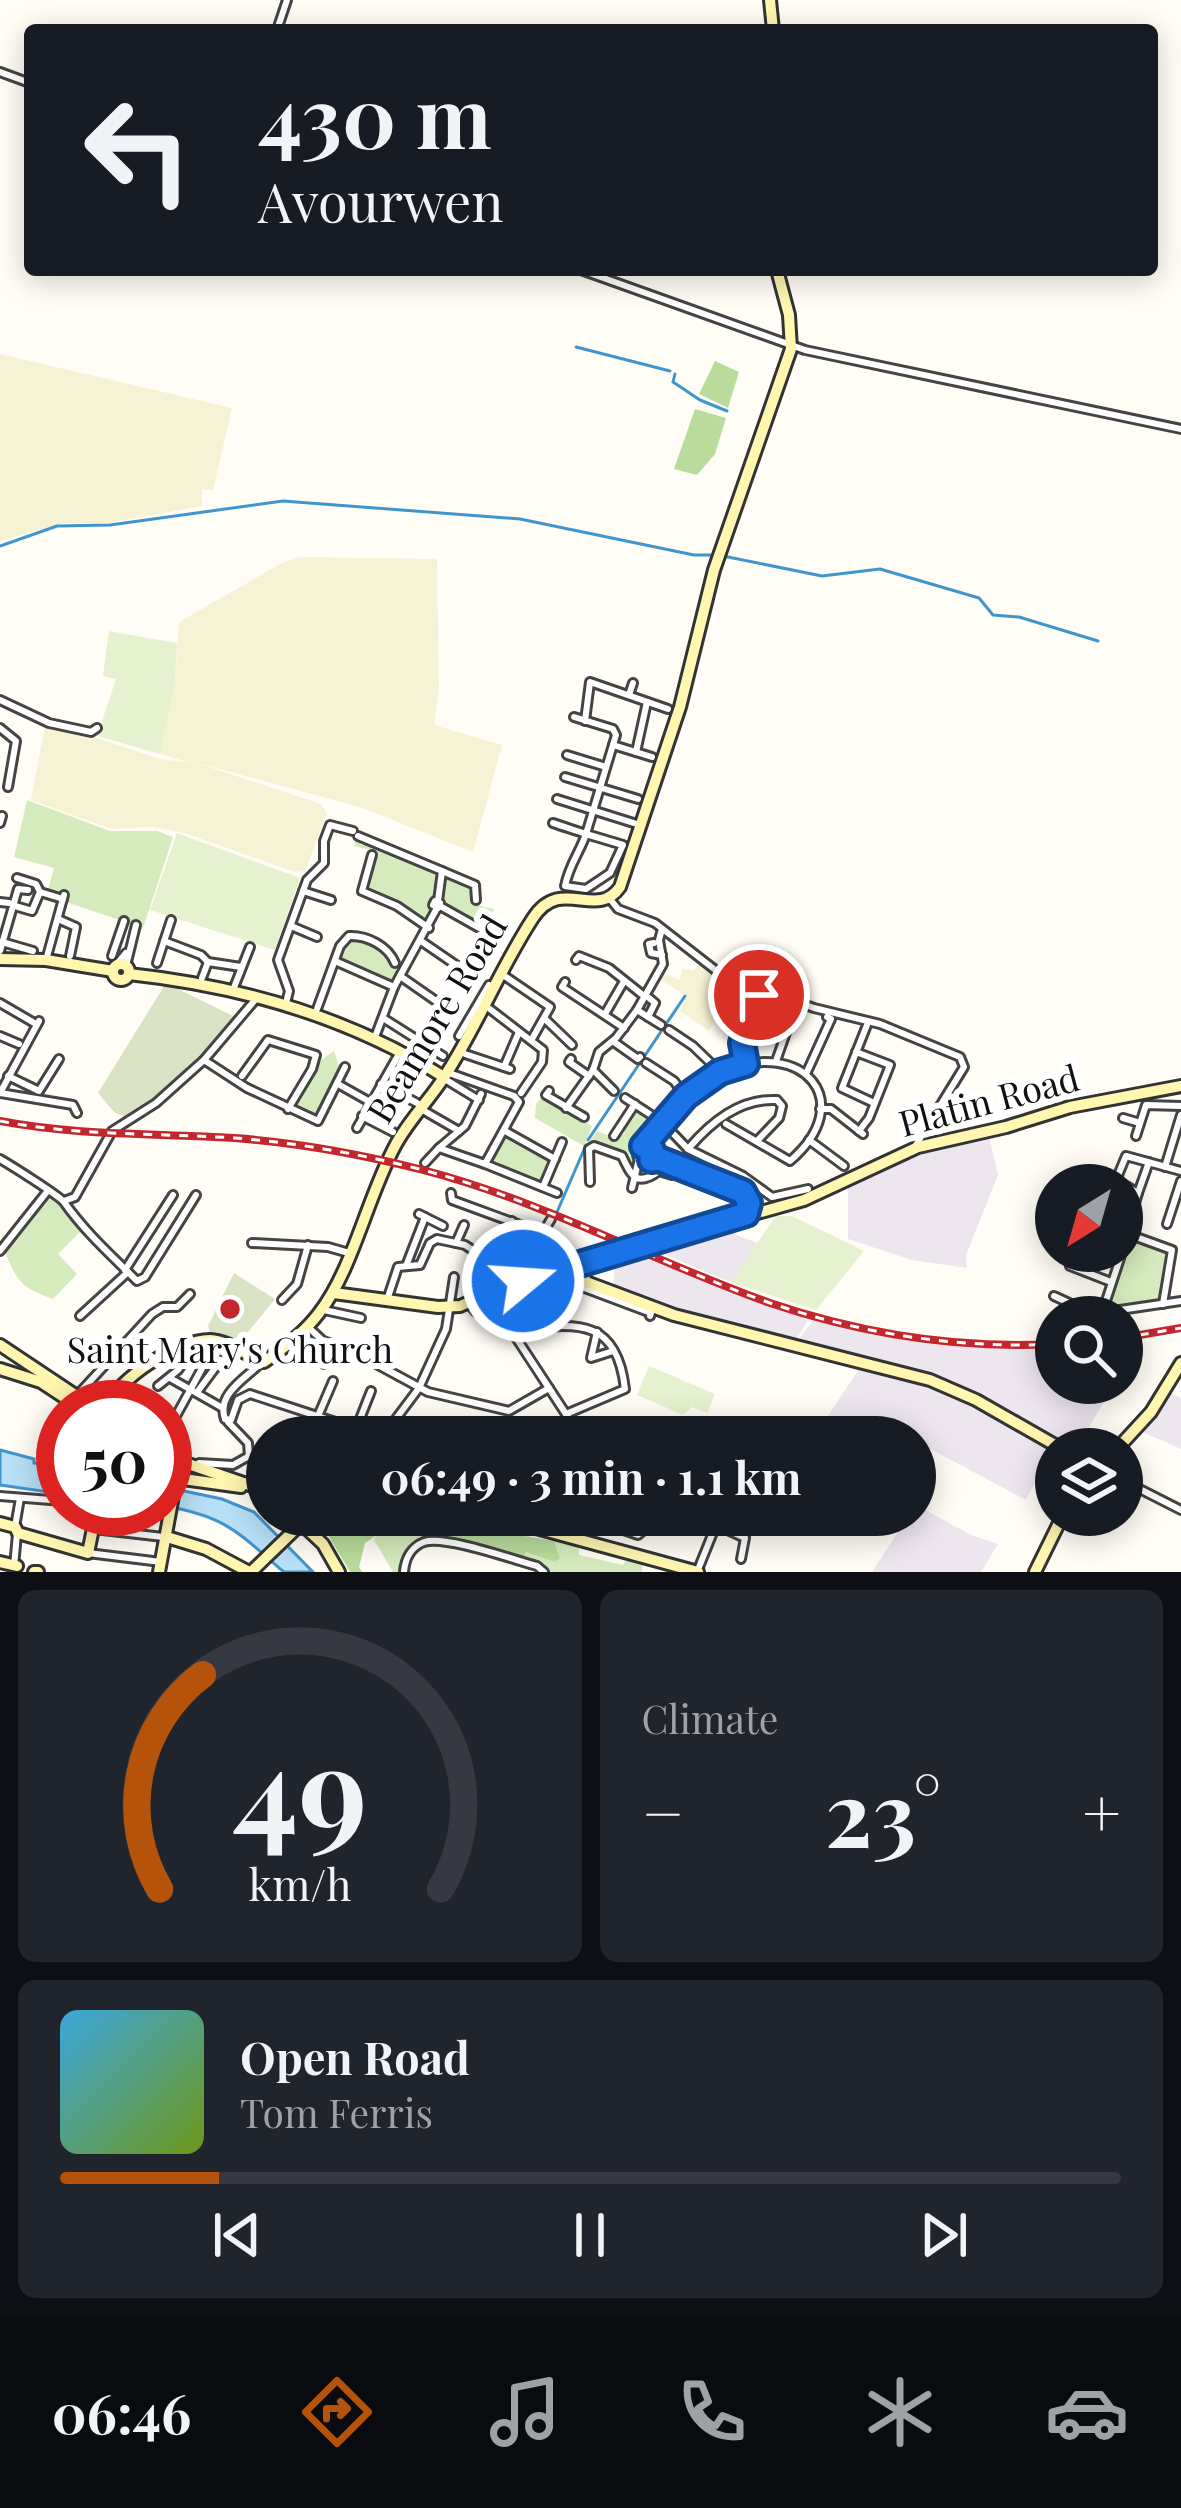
<!DOCTYPE html>
<meta charset="utf-8">
<style>
body{margin:0;font-family:"Playfair Display",serif;background:#20242c;color:#f1f3f6;height:100vh;display:flex;flex-direction:column;font-size:45px;white-space:nowrap}
*{box-sizing:border-box;margin:0}
p{font-size:39px;color:#9ea1a6}
.icon{flex:none;width:66px;height:66px;fill:none;stroke:currentColor;stroke-width:2;stroke-linecap:round;stroke-linejoin:round}
.map{position:relative;height:1572px;overflow:hidden}
.drawer{display:flex;flex-direction:column;gap:18px;padding:18px;background:#0d0f14;flex:1}
.drawer>*{flex:none}
.banner{position:absolute;left:24px;top:24px;width:1134px;height:252px;border-radius:12px;box-shadow:0 6px 30px #0003;background:#171b24;color:#f1f3f6;overflow:hidden}
.needle{width:78px;rotate:217deg}
.fabs{position:absolute;left:1035px;top:1164px;display:grid;gap:24px}
.fabs a{display:grid;place-items:center;width:108px;height:108px;border-radius:50%;background:#171b24;box-shadow:0 6px 30px #0003;font-size:60px}
.speed{position:absolute;left:36px;top:1380px;display:flex;gap:24px;font-size:60px;font-weight:700;text-align:center}
.speed>*{display:grid;place-content:center;width:156px;height:156px;border-radius:50%;background:#171b24;box-shadow:0 6px 30px #0003;line-height:1}
.speed .limit{border:18px solid #d22;background:#fff;color:#111}
.pin{position:absolute;display:grid;place-items:center;width:102px;height:102px;color:#fff;margin:-51px;border:6px solid #fff;border-radius:50%;box-shadow:0 3px 12px #0007}
.me{position:absolute;width:132px;margin:-66px;rotate:72deg;stroke-linejoin:round;filter:drop-shadow(0 0 9px #0008)}
.turn{display:flex;align-items:center;gap:42px;height:252px;padding:0 36px;font-size:54px}
.turn .icon{width:156px;height:156px;stroke-width:2.5}
.turn b{display:block;font-size:84px;line-height:102px}
.big{font-size:90px;font-weight:700;line-height:1.1}
.drawer .tile{flex:1;display:flex;flex-direction:column;justify-content:center;gap:18px;min-width:0;padding:0 42px;border-radius:18px;background:#20242c}
.drawer .dial{align-items:center;gap:0}
.dial svg{height:312px;overflow:visible;fill:none;stroke:#363941;stroke-width:7;stroke-linecap:round;text-anchor:middle}
.dial text{fill:#f1f3f6;stroke:none}
.song{display:flex;align-items:center;gap:36px}
.cover{width:144px;height:144px;border-radius:18px;background:linear-gradient(135deg,hsl(200 70% 55%),hsl(80 70% 35%))}
.played{height:12px;border-radius:6px;background:linear-gradient(90deg,#b45309 15%,#363941 15%)}
.keys{display:flex;justify-content:space-around;direction:ltr}
.heat{display:flex;justify-content:space-between;align-items:center;font-size:66px;direction:ltr}
.drawer .tiles{flex:1;display:grid;gap:18px;grid-template-columns:1fr 1fr}
.tile:last-child{grid-column:span 2}
.trip{position:absolute;left:246px;top:1416px;width:690px;height:120px;border-radius:60px;background:#171b24;box-shadow:0 6px 30px #0003;font-weight:700;line-height:120px;text-align:center}
.tabs{display:flex;height:192px;justify-content:space-around;align-items:center;background:#090b0e;color:#9ea1a6}
.tabs .icon{width:84px;height:84px}
.tabs .on{color:#b45309}
.tabs b{font-size:54px;color:#f1f3f6}
.map>svg:first-child{display:block}
.industrial{fill:#eee6ef}
.farmland{fill:#f6f3d4}
.green{fill:#d5ebbd}
.forest{fill:#b9dc9c}
.cemetery{fill:#d9e3c4}
.pitch{fill:#e6f2cf}
.water{fill:#b9e0f7;stroke:#3f96cf;stroke-width:3}
.lines{fill:none;stroke-linecap:round;stroke-linejoin:round}
.stream{stroke:#3f96cf;stroke-width:3}
.street-casing{stroke:#444;stroke-width:12}
.secondary-casing{stroke:#333;stroke-width:16}
.street{stroke:#fff;stroke-width:6}
.secondary{stroke:#fff6b0;stroke-width:10}
.rail-casing{stroke:#c4262e;stroke-width:8}
.rail{stroke:#fff;stroke-width:3;stroke-dasharray:9;stroke-linecap:butt}
.route-casing{stroke:#114b97;stroke-width:30}
.route{stroke:#1a73e8;stroke-width:21}
.poi-dot{fill:#c4262e;stroke:#fff;stroke-width:4.5}
.labels{text-anchor:middle;stroke-width:12;stroke-linejoin:round;paint-order:stroke}
.street-label{font-size:36px;fill:#111;stroke:#fff}
.poi-label{font-size:36px;fill:#111;stroke:#fff}
</style>
<div class="map">
<svg width="1181" height="1572" viewBox="0 0 1181 1572">
<rect width="100%" height="100%" fill="#fffdf5"/>
<g class="industrial">
<path d="M989,1136L998,1175L966,1255L967,1268L912,1260L848,1239V1187L924,1149Z"/>
<path d="M732,1224L734,1234L760,1244L730,1282L645,1246Z"/>
<path d="M634,1251L670,1267L808,1320L796,1340L660,1305L613,1289L615,1260Z"/>
<path d="M815,1318L925,1344L1056,1350V1383H1088L1086,1388L1105,1400L1076,1449H1069L1003,1408L950,1383L798,1340Z"/>
<path d="M861,1366L961,1398L1052,1449L1026,1500L921,1444L915,1454V1437H814Z"/>
<path d="M1169,1392L1181,1398V1449L1140,1431Z"/>
<path d="M916,1505L971,1535L998,1544L981,1572H872L909,1515H915Z"/>
</g>
<g class="farmland">
<path d="M0,354L232,408L213,490L202,489V506L108,523H64L0,541Z"/>
<path d="M300,557L437,559L439,689L434,725L502,745L473,852L363,808L194,762L321,804L327,813L305,871L295,872L184,833L152,827L111,829L31,800L45,726L94,737L160,759L191,763L160,754L175,684L179,622L282,563Z"/>
<path d="M700,963L740,986L709,1031L680,1011L687,996L659,979L662,972L679,980L683,968L694,971Z"/>
</g>
<g class="green">
<path d="M27,800L110,831H157L173,837L143,928L66,902L68,896L48,890L54,868L14,857Z"/>
<path d="M356,837L361,845L366,842L438,872V895L429,924L364,891L369,872L374,868L371,864L374,854L370,850L354,846Z"/>
<path d="M446,875L475,887L472,904L494,909L487,925H478L442,905Z"/>
<path d="M355,937L391,957L393,967L405,965L394,983L373,978L337,959L345,940Z"/>
<path d="M334,1051L340,1070L318,1119L294,1104L320,1061Z"/>
<path d="M543,1096L592,1126L584,1146L535,1118L536,1104Z"/>
<path d="M636,1107L658,1123L646,1142L628,1152L635,1164L631,1174L627,1161L589,1142L597,1131L610,1136L625,1134L622,1128Z"/>
<path d="M505,1136L549,1160L540,1183L490,1163Z"/>
<path d="M47,1195L54,1198L80,1232L58,1254L77,1274L53,1299C22,1287 20,1286 5,1253Z"/>
<path d="M1130,1236L1170,1251L1160,1300L1105,1310Z"/>
<path d="M378,1534H422L430,1538L410,1548L401,1572H393L374,1540Z"/>
<path d="M554,1541L579,1547V1555L623,1565L627,1559L643,1562L642,1572H546L543,1565L523,1559L525,1552L560,1558Z"/>
</g>
<g class="forest">
<path d="M715,361L739,372L728,408L699,394Z"/>
<path d="M695,409L726,418L715,454L697,475L674,469Z"/>
<path d="M347,1515H380L383,1531L365,1543L359,1567L362,1572H350L328,1535Z"/>
<path d="M396,1515H474L491,1525H504L519,1535L554,1541L560,1558L555,1562L526,1552L523,1559L431,1538V1520L415,1519L397,1525Z"/>
</g>
<g class="cemetery">
<path d="M166,983L235,1017C202,1056 172,1094 126,1117L114,1112L98,1093Z"/>
<path d="M234,1273L275,1299L244,1337L241,1346L210,1333L208,1326Z"/>
</g>
<g class="pitch">
<path d="M109,631L177,643L175,684L160,754L97,736L116,679L103,676Z"/>
<path d="M177,833L300,878L275,950L150,910Z"/>
<path d="M776,1216H792L864,1251L816,1310L730,1282Z"/>
<path d="M649,1366L715,1394L707,1413L692,1407L683,1415L637,1395Z"/>
</g>
<g class="water">
<path d="M0,1450L34,1459V1463L63,1468V1494L0,1485Z"/>
<path d="M165,1487L222,1499L254,1512L313,1572H284C238,1533 228,1517 165,1506Z"/>
</g>
<g class="lines">
<g class="stream">
<path d="M576,347L670,371"/>
<path d="M675,374L673,382L700,400L727,411"/>
<path d="M0,546L57,526L110,525L283,501L520,519L694,555H714"/>
<path d="M723,556L822,576L880,569L979,598L993,615L1019,617L1098,641"/>
<path d="M588,1140L685,996"/>
<path d="M557,1212L586,1145"/>
</g>
<defs>
<g id="street">
<path d="M277,30L287,0"/>
<path d="M0,72L30,83"/>
<path d="M581,270L805,350L1181,429"/>
<path d="M629,695L633,683"/>
<path d="M0,700L49,723L91,732L97,728"/>
<path d="M585,721L590,682L668,709"/>
<path d="M0,728L16,741L8,787"/>
<path d="M613,745L652,757"/>
<path d="M636,752L647,702"/>
<path d="M567,755L606,767"/>
<path d="M565,777L638,799"/>
<path d="M557,799L640,825"/>
<path d="M0,823L2,816"/>
<path d="M553,823C564,827 575,830 586,834L623,845L610,873L586,889L565,886C569,865 580,852 586,834L616,735L613,729L574,717"/>
<path d="M358,836L442,871L438,901"/>
<path d="M372,855L362,891L397,906L429,928"/>
<path d="M442,871L475,885L476,900"/>
<path d="M303,891L331,900"/>
<path d="M40,892L63,899"/>
<path d="M610,899L618,909L655,923L723,976L814,1008L880,1024L960,1057L964,1067L916,1145"/>
<path d="M435,901L440,903L438,908L433,905Z"/>
<path d="M0,902L9,903"/>
<path d="M15,906L32,911L40,892L36,884L17,878"/>
<path d="M440,906L481,929L483,925"/>
<path d="M58,919L76,927L70,956"/>
<path d="M291,926L317,937"/>
<path d="M164,941L201,955L208,962L241,967"/>
<path d="M421,941L469,974"/>
<path d="M2,942L33,951"/>
<path d="M654,943L649,944L651,953L662,955"/>
<path d="M0,951L18,889L28,890"/>
<path d="M112,956L124,921"/>
<path d="M46,960L64,895"/>
<path d="M576,960L579,956L609,968L644,996"/>
<path d="M335,961L394,987"/>
<path d="M157,963L171,920"/>
<path d="M116,965L126,953"/>
<path d="M126,966L136,925"/>
<path d="M400,976L446,1008"/>
<path d="M506,977L550,1007L532,1039"/>
<path d="M202,978L208,962"/>
<path d="M565,982L562,987L624,1028"/>
<path d="M233,990L250,947"/>
<path d="M0,1003L36,1024"/>
<path d="M286,1003L289,991L278,960L307,880L324,863V841L330,825L353,831"/>
<path d="M486,1006L543,1050L542,1062L521,1093"/>
<path d="M317,1009L340,946L349,936C367,935 388,946 395,963"/>
<path d="M637,1010L661,1025"/>
<path d="M605,1014L623,983"/>
<path d="M648,1017L655,1003L649,998"/>
<path d="M383,1018L443,1056"/>
<path d="M723,1018L743,1035"/>
<path d="M545,1019L572,1045"/>
<path d="M867,1025L842,1088L874,1103"/>
<path d="M669,1030L693,1046L720,1072"/>
<path d="M0,1036L19,1044"/>
<path d="M459,1036L489,985"/>
<path d="M375,1037L394,987L437,908"/>
<path d="M614,1042L638,1059L640,1057"/>
<path d="M856,1052L890,1065L869,1118L859,1131"/>
<path d="M465,1054L510,1069"/>
<path d="M571,1059L569,1062L589,1076"/>
<path d="M204,1060L247,1088L318,1121L345,1067"/>
<path d="M776,1061L794,1010L790,1008"/>
<path d="M646,1063L674,1081L685,1096"/>
<path d="M746,1064L742,1042L759,995"/>
<path d="M504,1067L519,1032"/>
<path d="M593,1070L614,1091"/>
<path d="M806,1074L831,1019L827,1017"/>
<path d="M8,1076L39,1091L59,1059"/>
<path d="M242,1076L268,1040L316,1055L312,1069L288,1109"/>
<path d="M448,1081L479,1100"/>
<path d="M338,1084L370,1102"/>
<path d="M381,1084L417,1103"/>
<path d="M549,1091L546,1095L584,1117"/>
<path d="M0,1093L73,1105L77,1113"/>
<path d="M0,1093L39,1021"/>
<path d="M625,1098L662,1122L688,1149C711,1122 740,1098 777,1100L782,1106L779,1118L757,1141"/>
<path d="M566,1108L593,1070L599,1052L616,1038L637,1010L663,964L659,940L662,929"/>
<path d="M421,1109L459,1131"/>
<path d="M820,1109H831L863,1134"/>
<path d="M362,1116L393,1132"/>
<path d="M1123,1118L1140,1123"/>
<path d="M357,1128L400,1052"/>
<path d="M505,1131L555,1159"/>
<path d="M614,1136L635,1104"/>
<path d="M1136,1136L1146,1105L1181,1106"/>
<path d="M809,1140L844,1166"/>
<circle cx="645" cy="1154" r="8"/>
<path d="M643,1146C653,1139 658,1127 666,1117C681,1099 702,1080 724,1071C803,1038 859,1102 790,1161L726,1124"/>
<path d="M439,1148L465,1126L481,1094"/>
<path d="M688,1149L743,1176L772,1197L808,1189"/>
<path d="M653,1154L743,1191L756,1214"/>
<path d="M0,1159C12,1166 58,1195 64,1202C85,1232 111,1255 137,1281L145,1277L196,1195"/>
<path d="M1149,1162L1138,1193L1116,1180L1126,1156L1181,1171"/>
<path d="M425,1163L439,1148L485,1164L519,1102L514,1096L449,1073"/>
<path d="M485,1164L557,1193"/>
<path d="M1165,1167L1181,1115"/>
<path d="M590,1182L589,1149L594,1146L622,1156C631,1175 636,1188 659,1171L672,1175"/>
<path d="M543,1187L562,1142"/>
<path d="M632,1188L639,1159"/>
<path d="M451,1193L452,1200L542,1233"/>
<path d="M64,1201L75,1197L112,1131L156,1103L204,1060L255,1000"/>
<path d="M1133,1210L1138,1193"/>
<path d="M419,1214L443,1226"/>
<path d="M1167,1224L1181,1181"/>
<path d="M1128,1234L1172,1250L1163,1304"/>
<path d="M502,1241L512,1221"/>
<path d="M252,1243L328,1247L349,1253"/>
<path d="M456,1243L464,1225"/>
<path d="M0,1251L46,1193"/>
<path d="M406,1266L425,1217"/>
<path d="M1070,1266L1111,1282"/>
<path d="M125,1270L173,1195"/>
<path d="M557,1271L563,1280L651,1313L650,1316"/>
<path d="M519,1282L518,1275L551,1219"/>
<path d="M1054,1296L1093,1314L1181,1301"/>
<path d="M282,1300L297,1284L308,1245"/>
<path d="M387,1300L398,1267L420,1265L430,1243L437,1239L465,1245L480,1255L493,1245L517,1260V1266L495,1284L492,1281"/>
<path d="M469,1304L476,1312L511,1330L581,1437"/>
<path d="M324,1310L361,1318"/>
<path d="M1102,1313L1132,1222L1130,1216L1122,1214"/>
<path d="M80,1316L128,1272"/>
<path d="M307,1326L323,1341L356,1353L428,1392L509,1411L549,1388"/>
<path d="M511,1330C570,1325 616,1312 625,1389L566,1414"/>
<path d="M597,1332L591,1358L613,1351"/>
<path d="M330,1360L335,1345"/>
<path d="M324,1364L328,1360L337,1362"/>
<path d="M170,1378L221,1407"/>
<path d="M158,1386L178,1370L189,1354L217,1367"/>
<path d="M82,1390L152,1314L163,1307H177L190,1294"/>
<path d="M198,1391L221,1360"/>
<path d="M318,1416L333,1381"/>
<path d="M225,1419L231,1420L238,1400L250,1394L360,1430L386,1432L419,1388L446,1329L454,1277"/>
<path d="M225,1419C216,1394 246,1378 262,1362"/>
<path d="M356,1429L371,1391"/>
<path d="M708,1437L717,1426"/>
<path d="M165,1448L176,1416L206,1361"/>
<path d="M199,1463L233,1465L249,1456L248,1443L228,1422"/>
<path d="M1122,1480L1181,1510"/>
<path d="M0,1496L63,1501"/>
<path d="M697,1516L745,1538L741,1559"/>
<path d="M620,1519L618,1528L638,1535L644,1530L648,1515"/>
<path d="M15,1527L20,1498"/>
<path d="M94,1529L163,1537"/>
<path d="M572,1538L585,1515"/>
<path d="M88,1553L161,1562"/>
<path d="M14,1566L17,1534"/>
<path d="M404,1572C405,1559 411,1547 424,1542C445,1535 514,1560 537,1566L544,1572"/>
<path d="M697,1572L716,1525"/>
</g>
<g id="secondary">
<path d="M770,0L773,30"/>
<path d="M0,959L46,960L113,971"/>
<circle cx="121" cy="972" r="8"/>
<path d="M129,974C240,986 349,1017 444,1077"/>
<path d="M578,1263L586,1282L674,1315L930,1380L976,1400L1062,1449"/>
<path d="M334,1293L438,1307L460,1306L504,1287L578,1263L804,1200L918,1147L1006,1127L1070,1107L1181,1086"/>
<path d="M0,1345L93,1407"/>
<path d="M0,1369L41,1382L79,1407"/>
<path d="M106,1407C119,1378 177,1340 210,1340C230,1341 247,1356 264,1362C284,1348 305,1332 319,1313C353,1269 367,1198 395,1146C409,1119 432,1098 448,1071C479,1022 501,967 533,918C561,875 596,921 620,887L680,707L714,570L791,349L789,315L777,270"/>
<path d="M1117,1449L1151,1412L1181,1363"/>
<path d="M165,1456L267,1491"/>
<path d="M176,1478L241,1487"/>
<path d="M292,1515L323,1544L339,1572"/>
<path d="M488,1515L698,1572"/>
<path d="M0,1523L15,1527L18,1533L88,1553L97,1509"/>
<path d="M167,1537L206,1549L249,1572"/>
<path d="M0,1562L17,1566"/>
<path d="M34,1572H38"/>
<path d="M159,1572L179,1463"/>
<path d="M251,1572L310,1515"/>
<path d="M1035,1572L1063,1515"/>
</g>
</defs>
<use href="#street" class="street-casing"/>
<use href="#secondary" class="secondary-casing"/>
<use href="#street" class="street"/>
<use href="#secondary" class="secondary"/>
<defs>
<g id="rail">
<path d="M0,1121C78,1136 156,1133 235,1138C299,1143 361,1154 423,1170C543,1201 654,1262 770,1303C862,1334 959,1349 1056,1344"/>
<path d="M1122,1338L1181,1328"/>
</g>
</defs>
<use href="#rail" class="rail-casing"/>
<use href="#rail" class="rail"/>
</g>
<g class="lines">
<defs>
<path id="route" d="M523,1281L746,1214L749,1203L743,1192L659,1159L651,1160L652,1150L643,1146L686,1096L720,1072L746,1064L742,1043L759,995"/>
</defs>
<use href="#route" class="route-casing"/>
<use href="#route" class="route"/>
</g>
<circle class="poi-dot" cx="230" cy="1309" r="12"/>
<g class="labels">
<g class="street-label">
<text transform="translate(437 1019) rotate(-59)" y="13">Beamore Road</text>
<text transform="translate(989 1101) rotate(-15)" y="13">Platin Road</text>
</g>
<g class="poi-label">
<text x="230" y="1363">Saint Mary's Church</text>
</g>
</g>
</svg>
<div class="fabs">
<a><svg class="needle" viewBox="-14 -14 28 28"><path d="M0-13l5 13h-10z" fill="#e53935"/><path d="M0 13l5-13h-10z" fill="#9ea1a6"/></svg></a>
<a><svg class="icon" aria-label="search" viewBox="0 0 24 24"><circle cx="10" cy="10" r="6"/><path d="M15 15l6 6"/></svg></a>
<a><svg class="icon" aria-label="layers" viewBox="0 0 24 24"><path d="M12 4l9 5-9 5-9-5zM3 14l9 5 9-5"/></svg></a>
</div>
<div class="speed"><div class="limit">50</div></div>
<div class="pin" style="left:759px;top:995px;background:#d93025"><svg class="icon" aria-label="arrive" viewBox="0 0 24 24"><path d="M6 21V4h12l-3 4 3 4H6"/></svg></div>
<svg class="me" style="left:523px;top:1281px" viewBox="-20 -20 40 40"><circle r="17" fill="#1a73e8" stroke="#fff" stroke-width="3"/><path d="M0-11L8 9 0 5-8 9z" fill="#fff"/></svg>
<div class="trip">06:49 · 3 min · 1.1 km</div>
<div class="banner">
<div class="turn"><svg class="icon" aria-label="left" viewBox="0 0 24 24"><path d="M17 20v-9H6M10 6l-5 5 5 5"/></svg><div><b>430 m</b>Avourwen</div></div>
</div>
</div>
<section class="drawer">
<div class="tiles">
<div class="tile dial"><svg viewBox="0 0 100 80">
<path d="M14 69A42 42 0 1 1 86 69"/>
<path d="M14 69A42 42 0 0 1 25 14" stroke="#b45309"/>
<text x="50" y="56" font-size="32" font-weight="700">49</text>
<text x="50" y="72" font-size="11">km/h</text>
</svg></div>
<div class="tile"><p>Climate</p>
<div class="heat"><a>−</a><b class="big">23°</b><a>+</a></div>
</div>
<div class="tile">
<div class="song"><i class="cover"></i><div><b>Open Road</b><p>Tom Ferris</p></div></div>
<div class="played"></div>
<div class="keys"><svg class="icon" aria-label="previous" viewBox="0 0 24 24"><path d="M18 5L8 12l10 7zM5 5v14"/></svg><svg class="icon" aria-label="pause" viewBox="0 0 24 24"><path d="M8 5v14M16 5v14"/></svg><svg class="icon" aria-label="next" viewBox="0 0 24 24"><path d="M6 5l10 7-10 7zM19 5v14"/></svg></div>
</div>
</div>
</section>
<nav class="tabs">
<b>06:46</b>
<svg class="icon on" aria-label="directions" viewBox="0 0 24 24"><path d="M12 3l9 9-9 9-9-9zM9 14v-3h6M13 9l2 2-2 2"/></svg>
<svg class="icon" aria-label="music" viewBox="0 0 24 24"><path d="M9 18V5l10-2v13"/><circle cx="6" cy="18" r="3"/><circle cx="16" cy="16" r="3"/></svg>
<svg class="icon" aria-label="phone" viewBox="0 0 24 24"><path d="M5 4h4l2 5-3 2q2 4 5 5l2-3 5 2v4C11 20 4 13 5 4z"/></svg>
<svg class="icon" aria-label="climate" viewBox="0 0 24 24"><path d="M12 3v18M4 7l16 10M4 17L20 7"/></svg>
<svg class="icon" aria-label="car" viewBox="0 0 24 24"><path d="M5 17H2v-5l4-1 3-4h7l3 4 3 1v5h-3M9 17h6M6 11h13"/><circle cx="7" cy="17" r="2"/><circle cx="17" cy="17" r="2"/></svg>
</nav>
